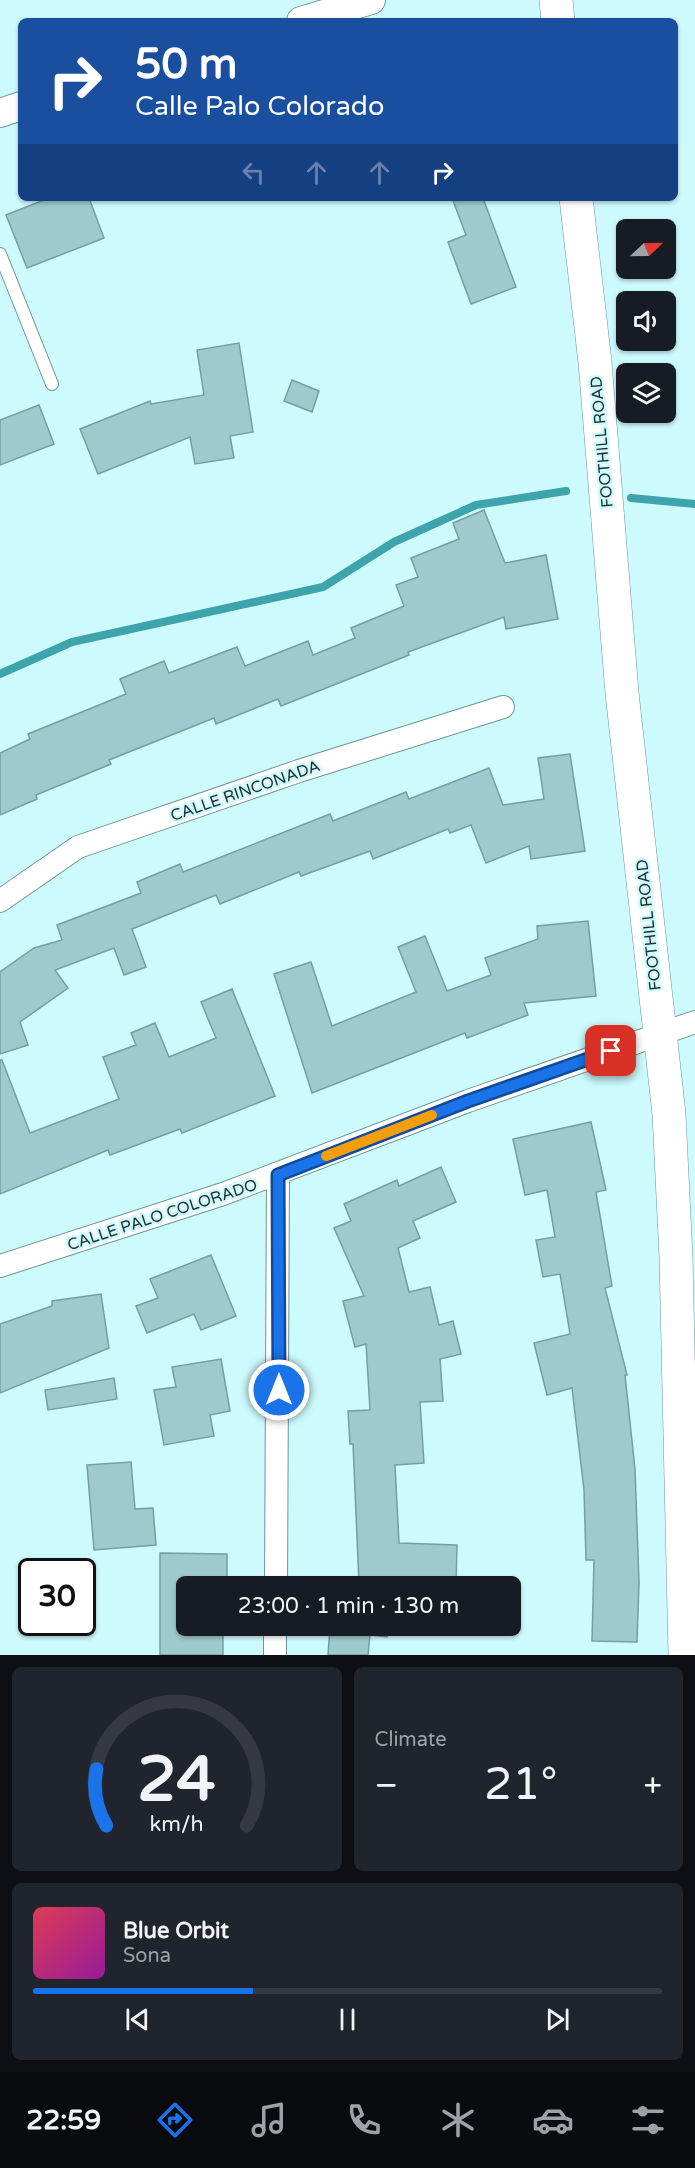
<!DOCTYPE html>
<meta charset="utf-8">
<style>
body{margin:0;font-family:"Varela Round",sans-serif;background:#20242c;color:#f1f3f6;height:100vh;display:flex;flex-direction:column;font-size:22px;white-space:nowrap}
*{box-sizing:border-box;margin:0}
p{font-size:20px;color:#9ea1a6}
.icon{flex:none;width:33px;height:33px;fill:none;stroke:currentColor;stroke-width:2;stroke-linecap:round;stroke-linejoin:round}
.map{position:relative;height:1655px;overflow:hidden}
.drawer{display:flex;flex-direction:column;gap:12px;padding:12px;background:#0d0f14;flex:1}
.drawer>*{flex:none}
.guide{position:absolute;left:18px;top:18px;width:660px;height:183px;border-radius:9px;box-shadow:0 2px 4px #0004;background:#1a4fa0;color:#fff;overflow:hidden}
.needle{width:39px;rotate:68deg}
.buttons{position:absolute;left:616px;top:219px;display:grid;gap:12px}
.buttons a{display:grid;place-items:center;width:60px;height:60px;border-radius:9px;background:#171b24;box-shadow:0 2px 4px #0004;font-size:30px}
.speed{position:absolute;left:18px;top:1558px;display:flex;gap:12px;font-size:30px;font-weight:700;text-align:center}
.speed>*{display:grid;place-content:center;width:78px;height:78px;border-radius:50%;background:#171b24;box-shadow:0 2px 4px #0004;line-height:1}
.speed .limit{border:3px solid #111;border-radius:9px;background:#fff;color:#111}
.pin{position:absolute;display:grid;place-items:center;width:51px;height:51px;color:#fff;margin:-26px;border-radius:12px;box-shadow:0 3px 9px #0006}
.me{position:absolute;width:66px;margin:-33px;rotate:0deg;stroke-linejoin:round;filter:drop-shadow(0 0 4px #0008)}
.turn{display:flex;align-items:center;gap:21px;height:126px;padding:0 18px;font-size:27px}
.turn .icon{width:78px;height:78px;stroke-width:2.5}
.turn b{display:block;font-size:42px;line-height:51px}
.lanes{display:flex;align-items:center;height:57px;padding:0 18px;background:#0003;justify-content:center;gap:30px;direction:ltr}
.lanes .off{opacity:.35}
.big{font-size:45px;font-weight:600;line-height:1.1}
.drawer .tile{flex:1;display:flex;flex-direction:column;justify-content:center;gap:9px;min-width:0;padding:0 21px;border-radius:9px;background:#20242c}
.drawer .dial{align-items:center;gap:0}
.dial svg{height:156px;overflow:visible;fill:none;stroke:#363941;stroke-width:7;stroke-linecap:round;text-anchor:middle}
.dial text{fill:#f1f3f6;stroke:none}
.song{display:flex;align-items:center;gap:18px}
.cover{width:72px;height:72px;border-radius:9px;background:linear-gradient(135deg,hsl(350 70% 55%),hsl(300 70% 35%))}
.played{height:6px;border-radius:3px;background:linear-gradient(90deg,#1a73e8 35%,#363941 35%)}
.keys{display:flex;justify-content:space-around;direction:ltr}
.heat{display:flex;justify-content:space-between;align-items:center;font-size:33px;direction:ltr}
.drawer .tiles{flex:1;display:grid;gap:12px;grid-template-columns:1fr 1fr}
.tile:last-child{grid-column:span 2}
.trip{position:absolute;left:176px;top:1576px;width:345px;height:60px;border-radius:9px;background:#171b24;box-shadow:0 2px 4px #0004;font-weight:600;line-height:60px;text-align:center}
.tab-bar{display:flex;height:96px;justify-content:space-around;align-items:center;background:#090b0e;color:#9ea1a6}
.tab-bar .icon{width:42px;height:42px}
.tab-bar .selected{color:#1a73e8}
.tab-bar b{font-size:27px;color:#f1f3f6}
.map>svg:first-child{display:block}
.lines{fill:none;stroke-linecap:round;stroke-linejoin:round}
.stream{stroke:#3da4ac;stroke-width:8}
.building{fill:#9ecacd;stroke:#749fa2;stroke-width:1.5}
.service-casing{stroke:#6c9699;stroke-width:14}
.minor-casing{stroke:#6c9699;stroke-width:24}
.tertiary-casing{stroke:#6c9699;stroke-width:30}
.secondary-casing{stroke:#6c9699;stroke-width:34}
.service{stroke:#fff;stroke-width:12}
.minor{stroke:#fff;stroke-width:22}
.tertiary{stroke:#fff;stroke-width:28}
.secondary{stroke:#fff;stroke-width:33}
.route-casing{stroke:#114b97;stroke-width:15}
.route{stroke:#1a73e8;stroke-width:10}
.slow{stroke:#f59e0b;stroke-width:10}
.labels{text-anchor:middle;stroke-width:5;stroke-linejoin:round;paint-order:stroke}
.street-label{font-size:16px;fill:#1b2d2e;stroke:#cdfafd}
</style>
<div class="map">
<svg width="695" height="1655" viewBox="0 0 695 1655">
<rect width="100%" height="100%" fill="#cdfafd"/>
<g class="lines">
<g class="stream">
<path d="M631,498L695,504"/>
<path d="M0,674L72,642L323,587L394,542L476,505L566,491"/>
</g>
</g>
<g class="building">
<path d="M49,198H89L104,238L27,268L6,215Z"/>
<path d="M452,198H483L516,287L471,304L448,242L466,235Z"/>
<path d="M239,343L253,432L230,436L234,458L195,464L190,437L98,474L80,429L150,401L151,404L204,395L197,350Z"/>
<path d="M292,380L319,391L312,412L284,401Z"/>
<path d="M39,405L54,444L0,465V420Z"/>
<path d="M484,510L505,563L546,555L558,619L506,629L504,617L408,652L409,655L281,706L278,699L216,724L214,718L109,760L111,764L36,795L37,799L0,815V753L30,739L28,734L126,694L120,679L164,661L169,673L237,647L245,666L308,641L313,655L355,638L351,628L404,606L396,585L418,577L411,558L459,539L453,523Z"/>
<path d="M570,754L585,851L531,859L529,846L486,863L471,825L450,833L448,829L373,859L370,851L301,876L299,872L220,904L216,895L132,929L146,967L124,975L114,948L55,970L68,988L20,1022L28,1045L0,1054V972L34,948L62,940L57,925L141,893L137,882L180,864L183,872L330,814L333,821L406,792L409,799L489,768L503,805L544,799L538,758Z"/>
<path d="M588,921L596,996L524,1003L528,1015L467,1038L465,1033L312,1093L274,974L311,962L332,1026L416,992L398,947L425,936L447,991L491,975L485,958L538,939L537,926Z"/>
<path d="M232,989L275,1096L182,1133L180,1129L110,1155L108,1150L0,1194V1060H2L30,1133L119,1099L103,1057L136,1045L131,1033L155,1023L169,1057L216,1038L201,1002Z"/>
<path d="M591,1122L606,1190L596,1192L612,1286L605,1288L627,1375H625L635,1469L639,1582L637,1642L592,1641L594,1560H586L584,1490L572,1388L547,1395L534,1343L570,1334L560,1274L543,1277L536,1240L555,1237L547,1190L525,1195L513,1139Z"/>
<path d="M441,1167L456,1202L413,1221L420,1238L398,1248L409,1292L430,1287L439,1325L453,1321L461,1354L440,1359L443,1401L420,1402L424,1463L395,1465L399,1543L457,1545L456,1587H334V1582L359,1584L353,1444H350L348,1411L370,1410L366,1344L355,1347L343,1301L364,1296L334,1228L351,1221L344,1204L397,1180L399,1186Z"/>
<path d="M211,1255L236,1316L201,1330L194,1314L147,1333L136,1306L158,1298L150,1279Z"/>
<path d="M101,1294L109,1348L0,1393V1324L52,1306V1301Z"/>
<path d="M221,1359L230,1411L210,1415L214,1436L164,1445L154,1390L176,1387L172,1367Z"/>
<path d="M114,1378L117,1399L48,1410L45,1390Z"/>
<path d="M131,1462L135,1509L153,1508L156,1545L94,1550L87,1465Z"/>
<path d="M160,1553L227,1554V1587H186V1626H227V1635H223V1655H160Z"/>
<path d="M330,1626H388L387,1637L370,1635L368,1655H328Z"/>
</g>
<g class="lines">
<defs>
<path id="service" d="M0,254L52,384"/>
<g id="minor">
<path d="M0,901L78,847L299,771L503,707"/>
<path d="M0,1266L223,1194L468,1101L695,1022"/>
<path d="M276,1587L278,1175"/>
<path d="M275,1655V1626"/>
</g>
<g id="tertiary">
<path d="M301,21L371,0"/>
<path d="M0,113L21,106"/>
</g>
<g id="secondary">
<path d="M556,0L558,21"/>
<path d="M576,198L595,362L622,693L669,1114L676,1258L685,1655"/>
</g>
</defs>
<use href="#service" class="service-casing"/>
<use href="#minor" class="minor-casing"/>
<use href="#tertiary" class="tertiary-casing"/>
<use href="#secondary" class="secondary-casing"/>
<use href="#service" class="service"/>
<use href="#minor" class="minor"/>
<use href="#tertiary" class="tertiary"/>
<use href="#secondary" class="secondary"/>
</g>
<g class="lines">
<defs>
<path id="route" d="M279,1390L278,1175L468,1101L611,1051"/>
</defs>
<use href="#route" class="route-casing"/>
<use href="#route" class="route"/>
<path class="slow" d="M326,1156L432,1115"/>
</g>
<g class="labels">
<g class="street-label">
<text transform="translate(601 442) rotate(-95)" y="6">FOOTHILL ROAD</text>
<text transform="translate(245 790) rotate(-19)" y="6">CALLE RINCONADA</text>
<text transform="translate(648 925) rotate(-96)" y="6">FOOTHILL ROAD</text>
<text transform="translate(162 1214) rotate(-18)" y="6">CALLE PALO COLORADO</text>
</g>
</g>
</svg>
<div class="buttons">
<a><svg class="needle" viewBox="-14 -14 28 28"><path d="M0-13l5 13h-10z" fill="#e53935"/><path d="M0 13l5-13h-10z" fill="#9ea1a6"/></svg></a>
<a><svg class="icon" aria-label="sound" viewBox="0 0 24 24"><path d="M4 9h4l5-4v14l-5-4H4zM17 9q2 3 0 6"/></svg></a>
<a><svg class="icon" aria-label="layers" viewBox="0 0 24 24"><path d="M12 4l9 5-9 5-9-5zM3 14l9 5 9-5"/></svg></a>
</div>
<div class="speed"><div class="limit">30</div></div>
<div class="pin" style="left:611px;top:1051px;background:#d93025"><svg class="icon" aria-label="arrive" viewBox="0 0 24 24"><path d="M6 21V4h12l-3 4 3 4H6"/></svg></div>
<svg class="me" style="left:279px;top:1390px" viewBox="-20 -20 40 40"><circle r="17" fill="#1a73e8" stroke="#fff" stroke-width="3"/><path d="M0-11L8 9 0 5-8 9z" fill="#fff"/></svg>
<div class="trip">23:00 · 1 min · 130 m</div>
<div class="guide">
<div class="turn"><svg class="icon" aria-label="right" viewBox="0 0 24 24"><path d="M7 20v-9h11M14 6l5 5-5 5"/></svg><div><b>50 m</b>Calle Palo Colorado</div></div>
<div class="lanes"><svg class="icon off" aria-label="left" viewBox="0 0 24 24"><path d="M17 20v-9H6M10 6l-5 5 5 5"/></svg><svg class="icon off" aria-label="ahead" viewBox="0 0 24 24"><path d="M12 20V5M6 11l6-6 6 6"/></svg><svg class="icon off" aria-label="ahead" viewBox="0 0 24 24"><path d="M12 20V5M6 11l6-6 6 6"/></svg><svg class="icon" aria-label="right" viewBox="0 0 24 24"><path d="M7 20v-9h11M14 6l5 5-5 5"/></svg></div>
</div>
</div>
<section class="drawer">
<div class="tiles">
<div class="tile dial"><svg viewBox="0 0 100 80">
<path d="M14 69A42 42 0 1 1 86 69"/>
<path d="M14 69A42 42 0 0 1 9 40" stroke="#1a73e8"/>
<text x="50" y="56" font-size="32" font-weight="700">24</text>
<text x="50" y="72" font-size="11">km/h</text>
</svg></div>
<div class="tile"><p>Climate</p>
<div class="heat"><a>−</a><b class="big">21°</b><a>+</a></div>
</div>
<div class="tile">
<div class="song"><i class="cover"></i><div><b>Blue Orbit</b><p>Sona</p></div></div>
<div class="played"></div>
<div class="keys"><svg class="icon" aria-label="previous" viewBox="0 0 24 24"><path d="M18 5L8 12l10 7zM5 5v14"/></svg><svg class="icon" aria-label="pause" viewBox="0 0 24 24"><path d="M8 5v14M16 5v14"/></svg><svg class="icon" aria-label="next" viewBox="0 0 24 24"><path d="M6 5l10 7-10 7zM19 5v14"/></svg></div>
</div>
</div>
</section>
<nav class="tab-bar">
<b>22:59</b>
<svg class="icon selected" aria-label="directions" viewBox="0 0 24 24"><path d="M12 3l9 9-9 9-9-9zM9 14v-3h6M13 9l2 2-2 2"/></svg>
<svg class="icon" aria-label="music" viewBox="0 0 24 24"><path d="M9 18V5l10-2v13"/><circle cx="6" cy="18" r="3"/><circle cx="16" cy="16" r="3"/></svg>
<svg class="icon" aria-label="phone" viewBox="0 0 24 24"><path d="M5 4h4l2 5-3 2q2 4 5 5l2-3 5 2v4C11 20 4 13 5 4z"/></svg>
<svg class="icon" aria-label="climate" viewBox="0 0 24 24"><path d="M12 3v18M4 7l16 10M4 17L20 7"/></svg>
<svg class="icon" aria-label="car" viewBox="0 0 24 24"><path d="M5 17H2v-5l4-1 3-4h7l3 4 3 1v5h-3M9 17h6M6 11h13"/><circle cx="7" cy="17" r="2"/><circle cx="17" cy="17" r="2"/></svg>
<svg class="icon" aria-label="filters" viewBox="0 0 24 24"><path d="M4 7h16M4 17h16"/><circle cx="9" cy="7" r="2"/><circle cx="15" cy="17" r="2"/></svg>
</nav>
